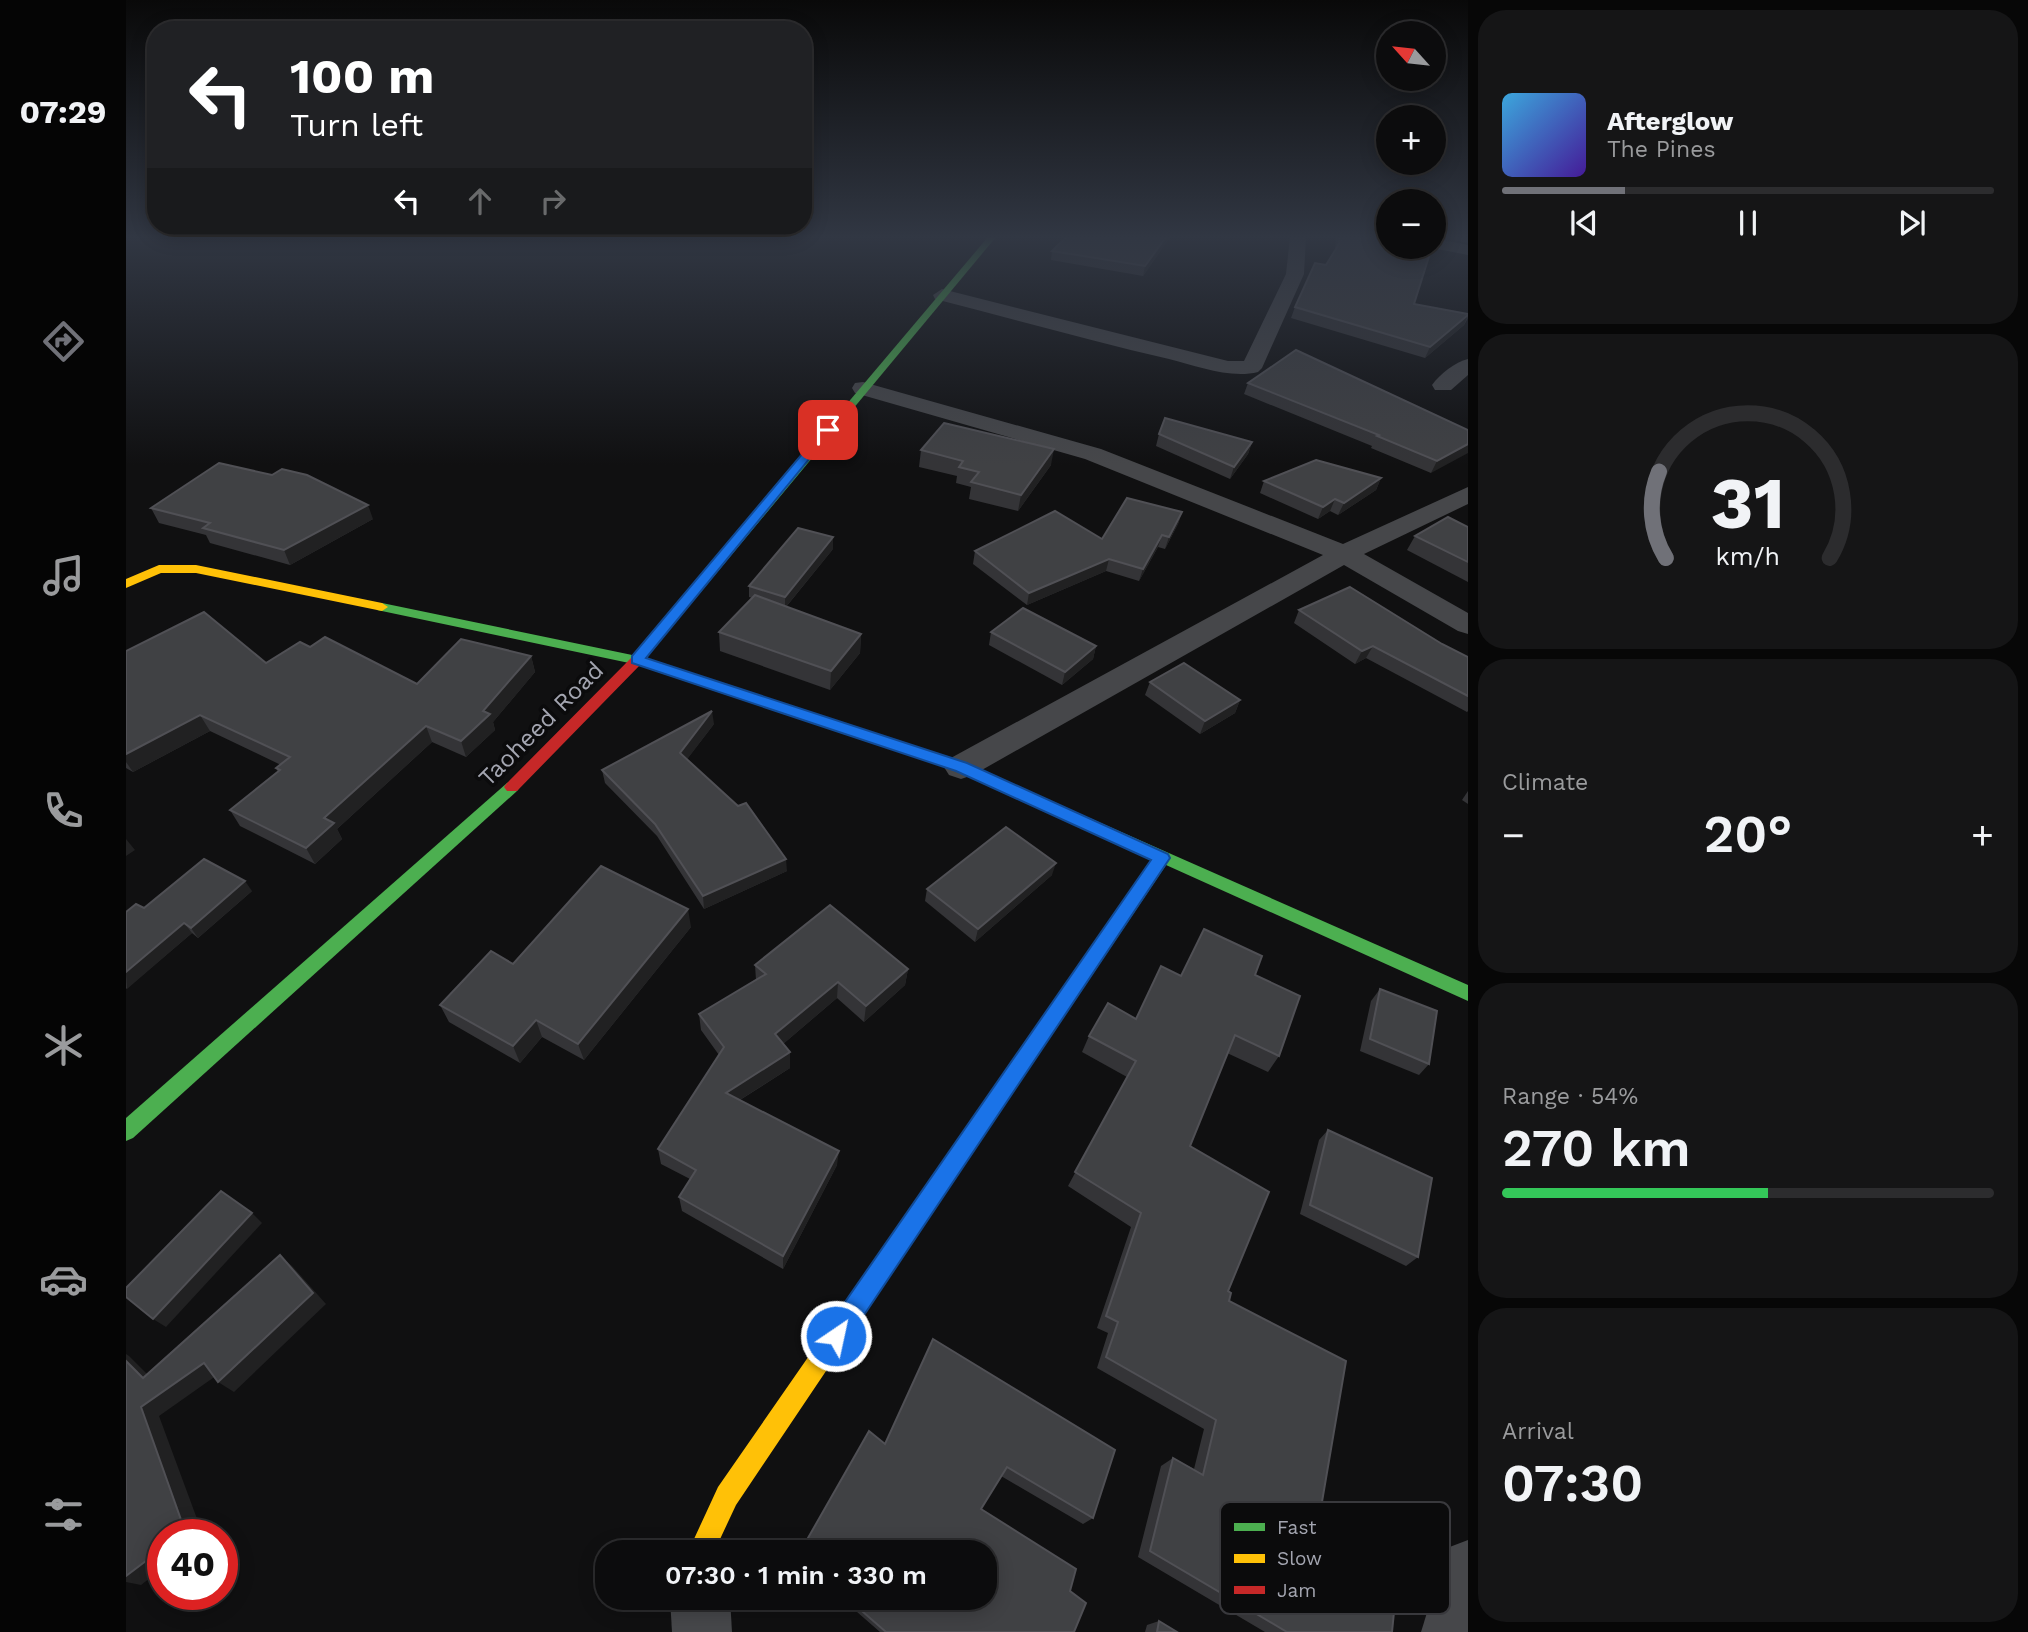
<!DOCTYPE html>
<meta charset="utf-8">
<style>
body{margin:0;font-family:"Work Sans",sans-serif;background:#151516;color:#f1f3f6;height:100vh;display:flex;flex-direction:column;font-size:26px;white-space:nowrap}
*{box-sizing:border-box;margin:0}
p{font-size:23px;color:#9a9b9d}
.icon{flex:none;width:38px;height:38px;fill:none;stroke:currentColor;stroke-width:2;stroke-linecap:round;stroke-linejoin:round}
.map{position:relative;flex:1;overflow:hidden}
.details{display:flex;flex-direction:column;gap:10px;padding:10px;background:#070707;width:560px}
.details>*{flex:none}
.guide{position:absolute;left:21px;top:21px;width:665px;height:214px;border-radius:28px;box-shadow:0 4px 18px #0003,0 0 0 2px #2c2c2e;background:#202124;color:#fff;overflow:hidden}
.needle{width:46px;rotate:297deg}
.controls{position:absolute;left:1250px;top:21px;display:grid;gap:14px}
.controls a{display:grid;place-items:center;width:70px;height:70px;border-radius:50%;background:#0c0c0d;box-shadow:0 4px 18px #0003,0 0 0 2px #2c2c2e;font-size:35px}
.speed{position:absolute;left:21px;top:1519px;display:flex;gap:14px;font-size:35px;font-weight:700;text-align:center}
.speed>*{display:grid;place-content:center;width:91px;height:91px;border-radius:50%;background:#0c0c0d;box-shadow:0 4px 18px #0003,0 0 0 2px #2c2c2e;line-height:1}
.speed .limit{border:10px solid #d22;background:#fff;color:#111}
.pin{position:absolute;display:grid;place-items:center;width:60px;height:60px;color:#fff;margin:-30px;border-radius:14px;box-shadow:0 4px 10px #0006}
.me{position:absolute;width:77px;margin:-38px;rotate:34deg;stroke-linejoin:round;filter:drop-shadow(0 0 5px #0008)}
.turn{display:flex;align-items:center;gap:24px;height:147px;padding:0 28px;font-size:32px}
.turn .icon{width:91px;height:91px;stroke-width:2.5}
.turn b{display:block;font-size:49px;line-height:60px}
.lanes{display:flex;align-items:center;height:66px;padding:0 28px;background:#0003;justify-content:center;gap:35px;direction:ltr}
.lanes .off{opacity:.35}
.big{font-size:52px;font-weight:600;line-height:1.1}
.details .tile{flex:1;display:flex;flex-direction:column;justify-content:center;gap:10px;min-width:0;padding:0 24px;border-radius:28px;background:#151516}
.details .dial{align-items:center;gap:0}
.dial svg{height:182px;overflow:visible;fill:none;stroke:#2c2c2e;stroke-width:7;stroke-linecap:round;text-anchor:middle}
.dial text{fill:#f1f3f6;stroke:none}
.song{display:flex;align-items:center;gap:21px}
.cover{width:84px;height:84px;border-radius:10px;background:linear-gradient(135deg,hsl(200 70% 55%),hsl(260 70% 35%))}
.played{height:7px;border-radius:4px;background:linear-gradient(90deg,#707178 25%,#2c2c2e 25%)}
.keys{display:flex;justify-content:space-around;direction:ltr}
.heat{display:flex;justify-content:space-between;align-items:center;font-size:38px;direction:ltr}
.charge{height:10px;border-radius:5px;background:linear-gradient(90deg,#34c759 54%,#2c2c2e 0)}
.trip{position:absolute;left:469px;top:1540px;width:402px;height:70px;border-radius:28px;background:#0c0c0d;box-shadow:0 4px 18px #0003,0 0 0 2px #2c2c2e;font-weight:600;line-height:70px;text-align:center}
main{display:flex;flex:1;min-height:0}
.dock{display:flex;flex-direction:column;width:126px;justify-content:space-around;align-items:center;background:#050505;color:#9a9b9d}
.dock .icon{width:49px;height:49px}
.dock .active{color:#707178}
.dock b{font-size:32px;color:#f1f3f6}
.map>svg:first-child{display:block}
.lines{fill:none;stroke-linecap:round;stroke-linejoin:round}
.street{fill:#46474a;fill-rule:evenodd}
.fast{fill:#4caf50;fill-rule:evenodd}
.slow{fill:#ffc107;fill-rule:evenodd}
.jam{fill:#c62828;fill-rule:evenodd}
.wall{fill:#343437}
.shaded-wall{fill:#212122}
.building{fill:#404144;stroke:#505055;stroke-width:2}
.route{fill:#1a73e8;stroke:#114b97;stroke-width:2}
.labels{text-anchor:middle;stroke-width:7;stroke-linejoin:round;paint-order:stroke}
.street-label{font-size:24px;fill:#a3a5b0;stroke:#0b0b0c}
.key{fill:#0b0b0c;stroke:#39393d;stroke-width:2}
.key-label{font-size:19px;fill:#a3a5b0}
</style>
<main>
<nav class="dock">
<b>07:29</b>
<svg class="icon active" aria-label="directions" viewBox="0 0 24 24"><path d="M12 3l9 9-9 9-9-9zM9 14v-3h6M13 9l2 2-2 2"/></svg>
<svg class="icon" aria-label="music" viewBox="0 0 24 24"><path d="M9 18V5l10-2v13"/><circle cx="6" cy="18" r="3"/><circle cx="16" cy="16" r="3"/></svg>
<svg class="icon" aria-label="phone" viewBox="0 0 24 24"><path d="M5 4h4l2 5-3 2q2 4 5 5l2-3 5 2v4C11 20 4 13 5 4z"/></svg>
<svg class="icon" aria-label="climate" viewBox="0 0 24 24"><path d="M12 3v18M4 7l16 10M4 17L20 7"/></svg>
<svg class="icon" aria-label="car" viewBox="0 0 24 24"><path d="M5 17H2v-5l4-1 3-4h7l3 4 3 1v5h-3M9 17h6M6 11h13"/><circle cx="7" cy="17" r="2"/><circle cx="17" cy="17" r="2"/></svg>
<svg class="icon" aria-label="filters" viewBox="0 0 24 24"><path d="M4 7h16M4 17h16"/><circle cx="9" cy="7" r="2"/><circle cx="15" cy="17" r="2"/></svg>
</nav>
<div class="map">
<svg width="1342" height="1632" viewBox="0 0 1342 1632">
<rect width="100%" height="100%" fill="#101011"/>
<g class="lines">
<g class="street">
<path d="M1164,237H1180L1178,274L1136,368L1132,372C1104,379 1071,366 1043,359C965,341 887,319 809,299L807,295L816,289L1102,361H1118L1160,274Z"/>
<path d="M1307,238L1342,245V255L1301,247H1307Z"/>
<path d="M1342,359V375L1325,390H1309L1306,385C1314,374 1329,362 1342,359Z"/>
<path d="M737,382L975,449L1217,544L1342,487V504L1238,554L1342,613V634L1332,631L1218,565L847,775L835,779L823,775L818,767L823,759L1197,555L959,459L729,393L726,388L729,383Z"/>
<path d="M1342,1540V1632H1295L1321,1548Z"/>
<path d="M544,1598H604L606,1632H546Z"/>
</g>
<g class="fast">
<path d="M862,237H870L568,600H560V594Z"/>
<path d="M256,603L511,656L752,734L754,738L747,743L742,742L508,664L251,610L250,607Z"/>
<path d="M386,781L391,783L394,787L391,791L7,1138L0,1141V1118L381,783Z"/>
<path d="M900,790L1342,985V1001L1040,865L817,1197L810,1200L803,1197L799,1190L803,1183L1026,859L895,800L892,796L895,792Z"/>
</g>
<g class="slow">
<path d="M70,565L256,603L262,607L256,611L70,573H35L0,588V579L33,565Z"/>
<path d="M810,1180L817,1183L821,1190L817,1197L610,1505L588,1552H562L592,1487L803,1183Z"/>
</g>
<g class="jam">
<path d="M564,593L570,597L516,663L391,791H381L378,787L381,783L506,657L560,594Z"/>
<path d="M747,733L840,763L905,792L908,796L905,800H895L830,771L742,742L740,738L742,734Z"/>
</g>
</g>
<g class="wall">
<path d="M1044,237L1017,276L925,260L926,251Z"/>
<path d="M1210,237H1262L1288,304L1342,314V318L1338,325L1299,358L1165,318L1169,307L1200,265L1209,250Z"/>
<path d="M1313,237H1342V243Z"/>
<path d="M1122,383L1342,430L1305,473L1245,448L1246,446L1118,394Z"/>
<path d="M1033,434L1126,442L1122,454L1104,479L1030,446Z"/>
<path d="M795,450L925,465L892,511L843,499L845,487L830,483L831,476L793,467Z"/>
<path d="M1255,478L1250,490L1212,515L1204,511L1192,519L1134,493L1138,481Z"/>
<path d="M25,508L247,519L164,565L84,543L80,535L33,523Z"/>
<path d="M1056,512L1052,524L1039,549L1032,547L1013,581L980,571L901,605L847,564L849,551L976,539Z"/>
<path d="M1342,527V582L1281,550L1289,536Z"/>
<path d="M707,549L660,607L735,634L734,653L704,690L594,651L593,632L626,598L623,597V586Z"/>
<path d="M1173,610L1316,644L1342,657V711L1341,712L1240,658L1229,664L1168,623Z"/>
<path d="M865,632L970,646L967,659L936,685L863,645Z"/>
<path d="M184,647L291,684L405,656L409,672L367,722L369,730L340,757L306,742L211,829L216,839L189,864L114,826L104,810L152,772L150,768L155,765L84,731L7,772L0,768V651L140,663Z"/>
<path d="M1024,682L1114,700L1109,713L1074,734L1019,695Z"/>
<path d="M588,724L561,759L661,871L578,909L531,836L479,783L476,770Z"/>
<path d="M1342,791V804L1336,800Z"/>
<path d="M926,875L849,942L799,901L801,889Z"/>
<path d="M126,891L72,938L66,933L0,989V912Z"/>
<path d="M565,927L458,1060L416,1037L394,1063L323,1022L314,1005L387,964Z"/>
<path d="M629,965L782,969L779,985L738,1022L711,998L657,1044L664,1068L614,1100L711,1165L657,1269L556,1211L553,1197L564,1179L535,1164L532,1149L593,1055L575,1030L573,1014L630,980Z"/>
<path d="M1129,975L1153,1056L1142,1072L1101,1053L1064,1146L1102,1291L1103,1301L1190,1537L1266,1632H1139L1012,1557L1035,1466L1047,1458L1068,1469L1078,1429L971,1368L982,1333L971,1328L1005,1227L942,1186L1001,1077L956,1052L963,1036Z"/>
<path d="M1254,989L1303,1064L1293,1075L1234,1051L1245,1001Z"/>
<path d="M1202,1130L1292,1257L1280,1266L1174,1214L1193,1140Z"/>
<path d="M807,1339L967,1518L957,1524L875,1476L855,1509L944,1591L948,1632H754L715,1598H859L759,1444Z"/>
<path d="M1033,1621L1051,1632H1019L1021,1625Z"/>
</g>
<g class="shaded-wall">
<path d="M1040,237H1044L1017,276L1019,266Z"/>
<path d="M1342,315L1338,325L1299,358L1304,347Z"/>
<path d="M1126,442L1122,454L1104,479L1108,467Z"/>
<path d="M1342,444V453L1305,473L1311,461Z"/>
<path d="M928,449L925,465L892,511L895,495Z"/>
<path d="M1255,478L1250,490L1212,515L1218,503Z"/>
<path d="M1209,499L1204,511L1192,519L1197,507Z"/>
<path d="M242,505L247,519L164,565L158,550Z"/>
<path d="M1056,512L1052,524L1039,549L1043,537Z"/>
<path d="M1036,535L1032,547L1013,581L1017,569Z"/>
<path d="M707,537V549L659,608V597Z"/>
<path d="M983,559L980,571L901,605L903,593Z"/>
<path d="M735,634L734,653L704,690L705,671Z"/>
<path d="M970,646L967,659L936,685L939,672Z"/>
<path d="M1247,646L1240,658L1229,664L1236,651Z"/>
<path d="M405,656L409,672L367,722L369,730L340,757L335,741L357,711Z"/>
<path d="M1114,700L1109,713L1074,734L1079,721Z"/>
<path d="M586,711L588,724L556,766L554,753Z"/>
<path d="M74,715L84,731L7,772L0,762V754Z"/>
<path d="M300,726L306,742L211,829L216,839L189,864L180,848L198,818Z"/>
<path d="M0,839L9,850L0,856Z"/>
<path d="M660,859L661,871L578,909L577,896Z"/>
<path d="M930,863L926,875L849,942L852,929Z"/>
<path d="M119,881L126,891L72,938L65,928Z"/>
<path d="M562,909L565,927L458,1060L452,1044Z"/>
<path d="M58,923L66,933L1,989L0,972Z"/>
<path d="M782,969L779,985L738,1022L740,1006Z"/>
<path d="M712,982L711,998L650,1050L649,1034Z"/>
<path d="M410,1020L416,1037L394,1063L387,1046Z"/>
<path d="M664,1052V1068L601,1108L600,1093Z"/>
<path d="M713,1151L711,1165L657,1269V1256Z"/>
<path d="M126,1213L136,1223L40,1327L27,1319Z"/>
<path d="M154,1255L167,1267L200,1304L108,1392L92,1382Z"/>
<path d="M0,1354L3,1356L35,1388L17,1378L0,1361Z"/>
<path d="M78,1363L94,1373L33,1416L77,1535H54L15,1407Z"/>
<path d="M37,1548V1568L15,1585L0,1582V1576Z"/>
</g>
<g class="building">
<path d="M940,237H1040L1019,266L926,251Z"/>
<path d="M1213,237H1262V247H1306L1288,304L1342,314V315L1304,347L1169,307L1189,263L1200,265L1213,244Z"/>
<path d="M1170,350L1342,430V444L1311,461L1251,436L1253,435L1122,383Z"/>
<path d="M1039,418L1126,442L1108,467L1033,434Z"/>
<path d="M818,423L928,449L895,495L845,482L853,472L833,467L837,461L795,450Z"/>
<path d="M1190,460L1255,478L1218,503L1209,499L1197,507L1138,481Z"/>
<path d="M93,463L146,475L156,469L181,475L242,505L158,550L77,528L84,523L25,508Z"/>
<path d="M1001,498L1056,512L1043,537L1036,535L1017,569L983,559L903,593L849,551L929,511L976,539Z"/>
<path d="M1322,517L1342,527V562L1289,536Z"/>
<path d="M672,528L707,537L659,597L623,586Z"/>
<path d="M1224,587L1316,644L1342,657V696L1247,646L1236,651L1173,610Z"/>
<path d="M629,595L735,634L705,671L593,632Z"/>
<path d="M897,608L970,646L939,672L865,632Z"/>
<path d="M78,612L140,663L174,642L184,647L199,637L291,684L335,639L405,656L357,711L364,714L335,741L300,726L198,818L208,823L180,848L104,810L154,770L150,768L164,757L74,715L0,754V651Z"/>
<path d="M1058,663L1114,700L1079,721L1024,682Z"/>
<path d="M586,711L554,753L612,806L620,803L660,859L577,896L529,824L476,770Z"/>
<path d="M880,827L930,863L852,929L801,889Z"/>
<path d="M78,859L119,881L65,928L58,923L0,972V912L10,904L18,908Z"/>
<path d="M475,866L562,909L452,1044L410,1020L387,1046L314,1005L365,951L387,964Z"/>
<path d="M704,905L782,969L740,1006L712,982L649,1034L664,1052L600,1093L713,1151L657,1256L553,1197L570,1170L532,1149L598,1047L573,1014L640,974L629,965Z"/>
<path d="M1078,929L1136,956L1129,975L1174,996L1153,1056L1109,1035L1064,1146L1143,1192L1102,1291L1105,1293L1103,1301L1220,1361L1190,1537L1271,1582L1266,1632H1161L1024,1551L1047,1458L1077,1475L1090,1420L980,1357L992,1322L980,1316L1015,1213L949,1172L1010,1061L963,1036L982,1003L1010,1019L1035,966L1055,976Z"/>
<path d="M1254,989L1311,1011L1303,1064L1244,1039Z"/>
<path d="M1202,1130L1306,1178L1292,1257L1184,1205Z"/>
<path d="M95,1191L126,1213L27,1319L0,1297V1288Z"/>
<path d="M154,1255L187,1293L92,1382L78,1363L15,1407L59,1531L54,1535H37V1548L0,1576V1361L17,1378Z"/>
<path d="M807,1339L989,1450L967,1518L881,1467L855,1509L950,1569L944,1591L960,1603L948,1632H760L721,1598H859V1552H674L743,1431L759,1444Z"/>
<path d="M1033,1621L1051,1632H1031Z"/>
</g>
<linearGradient id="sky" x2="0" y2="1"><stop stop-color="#090909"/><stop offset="0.51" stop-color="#313743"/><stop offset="1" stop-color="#313743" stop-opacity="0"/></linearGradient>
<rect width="1342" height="465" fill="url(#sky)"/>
<path class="route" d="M698,428L707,430L520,658L841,763L1042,854L1044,858L718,1345L710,1348L701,1345L698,1336L701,1328L1025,860L830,771L506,663V656Z"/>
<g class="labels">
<g class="street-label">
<text transform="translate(415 724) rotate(-45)" y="8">Taoheed Road</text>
</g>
</g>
<rect x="1094" y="1502" width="230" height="112" rx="10" class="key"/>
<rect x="1108" y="1523" width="31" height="8" fill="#4caf50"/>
<rect x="1108" y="1554" width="31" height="9" fill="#ffc107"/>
<rect x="1108" y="1586" width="31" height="8" fill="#c62828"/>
<g class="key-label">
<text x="1151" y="1534">Fast</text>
<text x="1151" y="1565">Slow</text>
<text x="1151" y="1597">Jam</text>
</g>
</svg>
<div class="controls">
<a><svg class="needle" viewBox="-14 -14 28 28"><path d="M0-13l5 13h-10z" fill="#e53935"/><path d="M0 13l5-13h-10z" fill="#9a9b9d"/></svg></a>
<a>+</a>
<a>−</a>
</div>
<div class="speed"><div class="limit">40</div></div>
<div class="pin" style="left:702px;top:430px;background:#d93025"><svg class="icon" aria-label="arrive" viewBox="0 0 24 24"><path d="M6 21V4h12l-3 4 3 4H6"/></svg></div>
<svg class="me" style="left:710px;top:1336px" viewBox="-20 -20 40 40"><circle r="17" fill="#1a73e8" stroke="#fff" stroke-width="3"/><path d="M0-11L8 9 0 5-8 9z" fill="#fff"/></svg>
<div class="trip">07:30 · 1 min · 330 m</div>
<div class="guide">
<div class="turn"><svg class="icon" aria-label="left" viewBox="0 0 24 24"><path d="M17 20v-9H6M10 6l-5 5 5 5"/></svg><div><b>100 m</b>Turn left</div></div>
<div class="lanes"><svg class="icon" aria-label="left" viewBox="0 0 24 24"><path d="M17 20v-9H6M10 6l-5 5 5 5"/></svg><svg class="icon off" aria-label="ahead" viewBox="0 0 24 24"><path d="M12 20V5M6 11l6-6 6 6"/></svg><svg class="icon off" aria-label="right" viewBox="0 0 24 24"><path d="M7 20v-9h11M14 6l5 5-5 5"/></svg></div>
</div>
</div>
<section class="details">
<div class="tile">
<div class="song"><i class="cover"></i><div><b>Afterglow</b><p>The Pines</p></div></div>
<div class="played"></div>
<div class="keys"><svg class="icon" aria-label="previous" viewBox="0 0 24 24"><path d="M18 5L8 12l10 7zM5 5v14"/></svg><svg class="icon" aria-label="pause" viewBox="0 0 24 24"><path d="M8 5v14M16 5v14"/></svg><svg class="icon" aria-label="next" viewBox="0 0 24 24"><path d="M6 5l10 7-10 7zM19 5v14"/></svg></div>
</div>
<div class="tile dial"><svg viewBox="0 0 100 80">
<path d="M14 69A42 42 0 1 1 86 69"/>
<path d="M14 69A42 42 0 0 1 11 31" stroke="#707178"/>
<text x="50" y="56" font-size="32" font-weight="700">31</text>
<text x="50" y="72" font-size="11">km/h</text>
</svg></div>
<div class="tile"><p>Climate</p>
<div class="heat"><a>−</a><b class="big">20°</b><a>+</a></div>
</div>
<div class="tile"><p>Range · 54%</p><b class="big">270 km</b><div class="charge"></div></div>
<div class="tile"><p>Arrival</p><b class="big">07:30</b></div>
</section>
</main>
